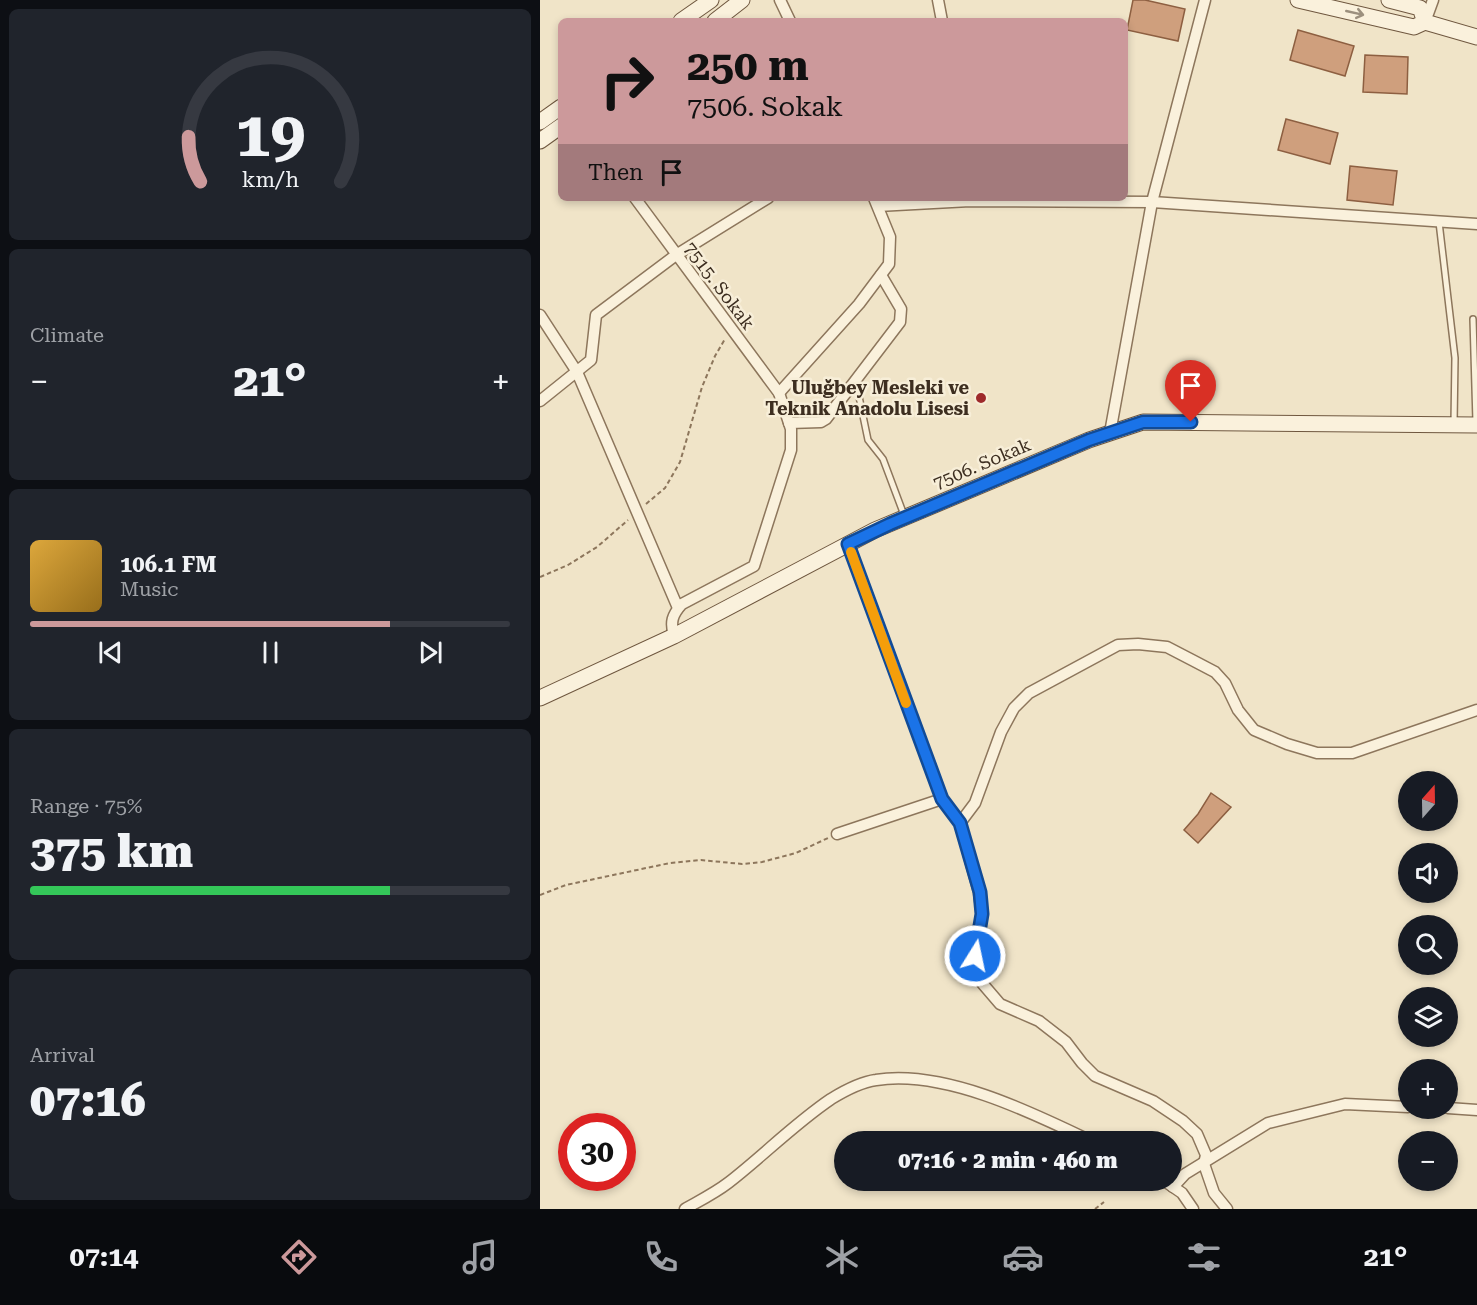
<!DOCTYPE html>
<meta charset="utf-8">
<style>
body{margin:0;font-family:"Roboto Serif",serif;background:#20242c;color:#f1f3f6;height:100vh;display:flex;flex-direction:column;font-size:22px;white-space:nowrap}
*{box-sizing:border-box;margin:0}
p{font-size:20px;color:#9ea1a6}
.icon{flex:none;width:33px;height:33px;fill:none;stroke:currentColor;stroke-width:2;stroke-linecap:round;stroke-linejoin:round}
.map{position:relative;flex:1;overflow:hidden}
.panel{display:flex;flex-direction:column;gap:9px;padding:9px;background:#0d0f14;width:540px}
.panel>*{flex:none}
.guide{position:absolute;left:18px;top:18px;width:570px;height:183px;border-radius:9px;box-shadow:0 3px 9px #0003;background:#cc999b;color:#111;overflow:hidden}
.needle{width:39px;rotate:20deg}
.fabs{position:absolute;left:858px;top:771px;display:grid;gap:12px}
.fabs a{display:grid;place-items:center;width:60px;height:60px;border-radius:50%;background:#171b24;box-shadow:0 3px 9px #0003;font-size:30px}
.speed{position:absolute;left:18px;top:1113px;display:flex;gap:12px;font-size:30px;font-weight:700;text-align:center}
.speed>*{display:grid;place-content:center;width:78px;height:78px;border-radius:50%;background:#171b24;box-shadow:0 3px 9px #0003;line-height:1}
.speed .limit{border:9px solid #d22;background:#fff;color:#111}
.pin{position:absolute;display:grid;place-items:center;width:51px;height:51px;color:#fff;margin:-62px -26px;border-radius:50% 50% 50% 0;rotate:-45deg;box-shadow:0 0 6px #0007}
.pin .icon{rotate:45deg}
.me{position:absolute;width:66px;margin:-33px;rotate:10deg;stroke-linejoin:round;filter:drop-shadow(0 0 4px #0008)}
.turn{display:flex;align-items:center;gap:21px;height:126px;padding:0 30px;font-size:27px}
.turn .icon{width:78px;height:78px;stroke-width:2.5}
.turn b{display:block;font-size:42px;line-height:51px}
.then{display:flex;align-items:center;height:57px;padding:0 30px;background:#0003;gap:12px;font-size:22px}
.big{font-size:45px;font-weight:800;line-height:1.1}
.panel .widget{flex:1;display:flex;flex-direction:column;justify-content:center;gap:9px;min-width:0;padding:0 21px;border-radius:9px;background:#20242c}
.panel .dial{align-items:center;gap:0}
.dial svg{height:156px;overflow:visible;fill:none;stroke:#363941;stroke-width:7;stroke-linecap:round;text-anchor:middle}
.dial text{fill:#f1f3f6;stroke:none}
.song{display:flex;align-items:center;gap:18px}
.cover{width:72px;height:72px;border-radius:9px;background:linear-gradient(135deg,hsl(40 70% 55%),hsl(40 70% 35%))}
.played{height:6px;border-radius:3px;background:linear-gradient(90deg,#cc999b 75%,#363941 75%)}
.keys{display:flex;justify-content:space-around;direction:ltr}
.heat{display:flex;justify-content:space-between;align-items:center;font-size:33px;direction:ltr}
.charge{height:9px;border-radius:4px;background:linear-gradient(90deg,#34c759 75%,#363941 0)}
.trip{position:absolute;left:294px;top:1131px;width:348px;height:60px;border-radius:30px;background:#171b24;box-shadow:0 3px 9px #0003;font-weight:800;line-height:60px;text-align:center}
.tabs{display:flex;height:96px;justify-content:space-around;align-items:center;background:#090b0e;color:#9ea1a6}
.tabs .icon{width:42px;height:42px}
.tabs .on{color:#cc999b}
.tabs b{font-size:27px;color:#f1f3f6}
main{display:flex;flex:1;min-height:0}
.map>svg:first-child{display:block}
.building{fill:#cf9f7d;stroke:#8d5f41;stroke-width:1.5}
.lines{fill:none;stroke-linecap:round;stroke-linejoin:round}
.lane-casing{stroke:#8d765c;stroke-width:8}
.street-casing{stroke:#8d765c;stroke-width:13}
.secondary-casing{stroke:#6f573f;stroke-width:17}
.path{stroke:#8d765c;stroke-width:2;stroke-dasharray:4.5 3;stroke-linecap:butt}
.lane{stroke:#faf1dc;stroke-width:5}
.street{stroke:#faf1dc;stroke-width:10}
.secondary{stroke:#faf1dc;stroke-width:15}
.oneway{stroke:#9c907e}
.route-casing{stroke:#114b97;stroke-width:15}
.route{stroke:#1a73e8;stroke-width:10}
.slow{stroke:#f59e0b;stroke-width:10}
.poi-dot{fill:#9e2a2b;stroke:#f7eed8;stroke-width:2}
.labels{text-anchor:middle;stroke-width:5;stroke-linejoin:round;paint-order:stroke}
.street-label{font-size:18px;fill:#3d2e20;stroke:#f7eed8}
.poi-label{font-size:18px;font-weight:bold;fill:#3d2e20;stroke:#f7eed8;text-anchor:end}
</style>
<main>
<section class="panel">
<div class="widget dial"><svg viewBox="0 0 100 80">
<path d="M14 69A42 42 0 1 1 86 69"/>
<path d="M14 69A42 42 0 0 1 8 46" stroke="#cc999b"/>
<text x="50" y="56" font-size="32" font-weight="700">19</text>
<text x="50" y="72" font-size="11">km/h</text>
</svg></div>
<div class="widget"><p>Climate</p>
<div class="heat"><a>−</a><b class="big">21°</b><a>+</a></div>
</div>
<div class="widget">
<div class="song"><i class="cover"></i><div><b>106.1 FM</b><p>Music</p></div></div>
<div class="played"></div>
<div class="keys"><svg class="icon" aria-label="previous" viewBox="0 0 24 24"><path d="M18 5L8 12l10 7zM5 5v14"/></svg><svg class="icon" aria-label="pause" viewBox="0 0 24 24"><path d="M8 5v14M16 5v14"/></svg><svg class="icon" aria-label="next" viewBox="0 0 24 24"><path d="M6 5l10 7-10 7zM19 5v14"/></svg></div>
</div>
<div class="widget"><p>Range · 75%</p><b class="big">375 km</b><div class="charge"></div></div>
<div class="widget"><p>Arrival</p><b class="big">07:16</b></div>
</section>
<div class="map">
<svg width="937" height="1209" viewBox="0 0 937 1209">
<rect width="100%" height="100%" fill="#f0e4c8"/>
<g class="building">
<path d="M593,0H605L645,9L638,41L587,30Z"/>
<path d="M758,30L814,46L805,76L750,60Z"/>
<path d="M825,55L868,57L867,94L823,92Z"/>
<path d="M746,119L798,133L790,164L738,150Z"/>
<path d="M810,166L857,171L853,205L807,200Z"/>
<path d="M671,793L691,807L658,843L644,830L658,814Z"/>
</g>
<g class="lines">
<defs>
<g id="lane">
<path d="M899,222L915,358L914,423"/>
<path d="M933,319L936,422"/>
<path d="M316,382L328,440L343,459L364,515"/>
</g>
<g id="street">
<path d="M240,0L250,21"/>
<path d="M398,0L402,21"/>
<path d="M885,22L893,0"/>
<path d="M95,198L239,393L251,429V450L214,566L142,604C132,615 130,622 134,636"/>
<path d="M338,206L430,201L612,202L937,224"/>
<path d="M0,315L37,372L138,608"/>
<path d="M239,393L319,304L349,264L350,237L334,198"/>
<path d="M0,401L51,360L56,315L136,255L228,198"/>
<path d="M249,423L281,422L286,419L360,322L361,309L341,275"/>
<path d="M570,433L612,202L665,0"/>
<path d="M308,544L402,799L420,823L439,892L442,914L435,956L442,983L460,1004L499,1021L526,1042L542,1063L555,1076L613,1101L643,1121L657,1134L666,1155L664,1164L674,1193L687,1209"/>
<path d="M420,823L435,803L461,732L474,708L489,693L578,645L598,644L627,647L654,661L675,672L685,683L698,710L714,730L747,744L777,753H812L937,710"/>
<path d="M297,834L402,799"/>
<path d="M908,1108L937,1110"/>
<path d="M623,1180L642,1193L653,1209"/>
<path d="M633,1187L645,1174L728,1123L805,1104L868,1107"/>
<path d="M145,1209C159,1201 175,1193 188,1183C223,1156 254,1124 291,1099C304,1091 321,1082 336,1080C404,1069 493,1113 553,1142"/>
</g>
<g id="secondary">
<path d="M758,0L874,27L885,22"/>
<path d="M849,0L880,8L885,22"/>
<path d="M141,21L171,0"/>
<path d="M175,21L202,0"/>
<path d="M885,22L937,37"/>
<path d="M0,122L21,107"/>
<path d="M0,141L21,126"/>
<path d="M0,698L134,636L335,530L549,440L603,422L937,425"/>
</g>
</defs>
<use href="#lane" class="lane-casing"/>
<use href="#street" class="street-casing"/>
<use href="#secondary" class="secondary-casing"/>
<g class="path">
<path d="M106,504L125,488L140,462L162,387L175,356L185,339"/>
<path d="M0,577L28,565L57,547L88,520"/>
<path d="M0,895L26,885L130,863L161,860L202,864L222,862L256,853L288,838"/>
<path d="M555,1209L564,1202"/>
</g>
<use href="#lane" class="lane"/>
<use href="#street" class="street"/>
<use href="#secondary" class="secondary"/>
</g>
<defs><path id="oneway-shaft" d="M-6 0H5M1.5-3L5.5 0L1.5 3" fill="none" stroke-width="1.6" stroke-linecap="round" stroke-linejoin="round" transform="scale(1.5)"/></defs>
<use class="oneway" href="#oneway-shaft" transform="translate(815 13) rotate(13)"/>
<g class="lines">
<defs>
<path id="route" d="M435,956L442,914L440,892L420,823L402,799L308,544L350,524L549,440L603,422H651"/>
</defs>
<use href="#route" class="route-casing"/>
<use href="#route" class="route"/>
<path class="slow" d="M311,552L366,703"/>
</g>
<circle class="poi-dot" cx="441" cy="398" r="6"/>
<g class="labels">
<g class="street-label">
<text transform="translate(179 286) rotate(53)" y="6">7515. Sokak</text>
<text transform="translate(442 464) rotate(-23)" y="6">7506. Sokak</text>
</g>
<g class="poi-label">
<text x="429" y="394">Uluğbey Mesleki ve<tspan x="429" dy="21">Teknik Anadolu Lisesi</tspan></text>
</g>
</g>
</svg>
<div class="fabs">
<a><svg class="needle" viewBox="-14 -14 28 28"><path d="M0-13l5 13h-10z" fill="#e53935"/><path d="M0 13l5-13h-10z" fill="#9ea1a6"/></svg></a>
<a><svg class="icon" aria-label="sound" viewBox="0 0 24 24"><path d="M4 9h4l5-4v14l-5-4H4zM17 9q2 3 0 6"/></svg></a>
<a><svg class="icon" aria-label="search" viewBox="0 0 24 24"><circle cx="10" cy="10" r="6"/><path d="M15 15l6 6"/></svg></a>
<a><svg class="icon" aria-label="layers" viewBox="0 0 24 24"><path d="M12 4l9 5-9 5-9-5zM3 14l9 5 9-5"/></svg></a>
<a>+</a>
<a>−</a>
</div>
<div class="speed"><div class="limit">30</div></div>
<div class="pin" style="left:651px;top:422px;background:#d93025"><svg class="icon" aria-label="arrive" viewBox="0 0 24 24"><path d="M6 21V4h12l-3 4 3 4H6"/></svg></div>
<svg class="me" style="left:435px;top:956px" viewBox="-20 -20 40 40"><circle r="17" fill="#1a73e8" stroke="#fff" stroke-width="3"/><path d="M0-11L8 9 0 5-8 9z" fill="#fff"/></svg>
<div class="trip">07:16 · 2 min · 460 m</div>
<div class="guide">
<div class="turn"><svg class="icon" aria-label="right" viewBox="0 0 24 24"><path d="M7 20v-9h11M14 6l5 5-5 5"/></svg><div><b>250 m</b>7506. Sokak</div></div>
<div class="then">Then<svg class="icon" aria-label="arrive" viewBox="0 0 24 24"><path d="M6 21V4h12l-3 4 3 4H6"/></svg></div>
</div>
</div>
</main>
<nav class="tabs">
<b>07:14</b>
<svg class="icon on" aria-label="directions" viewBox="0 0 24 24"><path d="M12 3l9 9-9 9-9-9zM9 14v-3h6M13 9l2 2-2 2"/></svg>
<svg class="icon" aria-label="music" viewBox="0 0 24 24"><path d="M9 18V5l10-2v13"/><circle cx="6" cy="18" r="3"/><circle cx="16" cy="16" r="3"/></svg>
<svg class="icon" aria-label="phone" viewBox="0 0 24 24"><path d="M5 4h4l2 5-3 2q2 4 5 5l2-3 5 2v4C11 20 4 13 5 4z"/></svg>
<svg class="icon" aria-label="climate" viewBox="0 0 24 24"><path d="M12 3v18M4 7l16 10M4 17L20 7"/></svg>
<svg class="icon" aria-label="car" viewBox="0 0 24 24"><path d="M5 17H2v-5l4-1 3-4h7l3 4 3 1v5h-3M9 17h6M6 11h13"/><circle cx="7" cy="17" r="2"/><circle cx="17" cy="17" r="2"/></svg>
<svg class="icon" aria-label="filters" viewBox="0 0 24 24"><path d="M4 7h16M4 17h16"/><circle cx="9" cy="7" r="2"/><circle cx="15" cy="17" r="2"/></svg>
<b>21°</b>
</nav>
